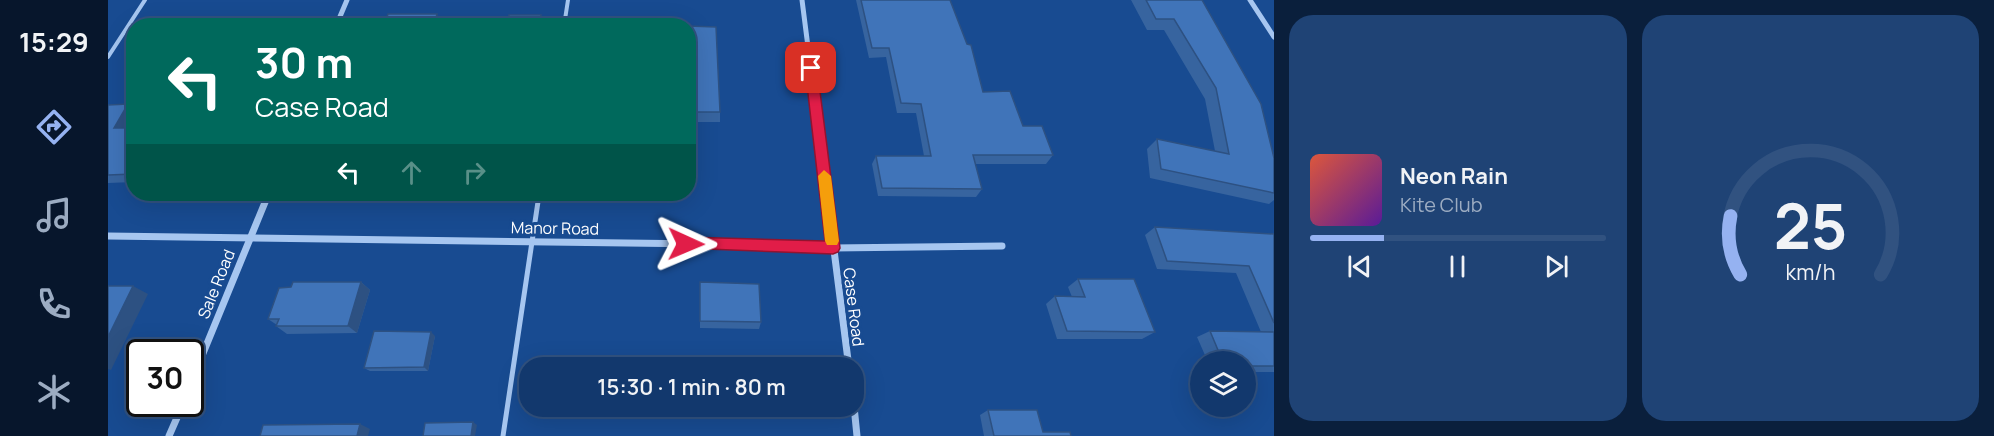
<!DOCTYPE html>
<meta charset="utf-8">
<style>
body{margin:0;font-family:Manrope,sans-serif;background:#1f4375;color:#f1f3f6;height:100vh;display:flex;flex-direction:column;font-size:22px;white-space:nowrap}
*{box-sizing:border-box;margin:0}
p{font-size:20px;color:#9cacc2}
.icon{flex:none;width:33px;height:33px;fill:none;stroke:currentColor;stroke-width:2;stroke-linecap:round;stroke-linejoin:round}
.map{position:relative;flex:1;overflow:hidden}
.drawer{display:flex;flex-direction:column;gap:15px;padding:15px;background:#0a1f3c;width:720px}
.drawer>*{flex:none}
.hud{position:absolute;left:18px;top:18px;width:570px;height:183px;border-radius:24px;box-shadow:0 6px 24px #0002,0 0 0 2px #315280;background:#00695c;color:#fff;overflow:hidden}
.tools{position:absolute;left:1082px;top:351px;display:grid;gap:12px}
.tools a{display:grid;place-items:center;width:66px;height:66px;border-radius:50%;background:#12386d;box-shadow:0 6px 24px #0002,0 0 0 2px #315280;font-size:30px}
.speed{position:absolute;left:18px;top:339px;display:flex;gap:12px;font-size:30px;font-weight:700;text-align:center}
.speed>*{display:grid;place-content:center;width:78px;height:78px;border-radius:50%;background:#12386d;box-shadow:0 6px 24px #0002,0 0 0 2px #315280;line-height:1}
.speed .limit{border:3px solid #111;border-radius:9px;background:#fff;color:#111}
.pin{position:absolute;display:grid;place-items:center;width:51px;height:51px;color:#fff;margin:-26px;border-radius:12px;box-shadow:0 3px 9px #0006}
.me{position:absolute;width:66px;margin:-33px;rotate:91deg;stroke-linejoin:round;filter:drop-shadow(0 0 4px #0008)}
.turn{display:flex;align-items:center;gap:21px;height:126px;padding:0 30px;font-size:27px}
.turn .icon{width:78px;height:78px;stroke-width:2.5}
.turn b{display:block;font-size:42px;line-height:51px}
.lanes{display:flex;align-items:center;height:57px;padding:0 30px;background:#0003;justify-content:center;gap:30px;direction:ltr}
.lanes .off{opacity:.35}
.drawer .tile{flex:1;display:flex;flex-direction:column;justify-content:center;gap:9px;min-width:0;padding:0 21px;border-radius:24px;background:#1f4375}
.drawer .dial{align-items:center;gap:0}
.dial svg{height:156px;overflow:visible;fill:none;stroke:#315280;stroke-width:7;stroke-linecap:round;text-anchor:middle}
.dial text{fill:#f1f3f6;stroke:none}
.song{display:flex;align-items:center;gap:18px}
.cover{width:72px;height:72px;border-radius:9px;background:linear-gradient(135deg,hsl(10 70% 55%),hsl(270 70% 35%))}
.played{height:6px;border-radius:3px;background:linear-gradient(90deg,#95b2f1 25%,#315280 25%)}
.keys{display:flex;justify-content:space-around;direction:ltr}
.drawer .tiles{flex:1;display:grid;gap:15px;grid-template-columns:repeat(2,1fr)}
.trip{position:absolute;left:411px;top:357px;width:345px;height:60px;border-radius:24px;background:#12386d;box-shadow:0 6px 24px #0002,0 0 0 2px #315280;font-weight:600;line-height:60px;text-align:center}
main{display:flex;flex:1;min-height:0}
.dock{display:flex;flex-direction:column;width:108px;justify-content:space-around;align-items:center;background:#07162c;color:#9cacc2}
.dock .icon{width:42px;height:42px}
.dock .on{color:#95b2f1}
.dock b{font-size:27px;color:#f1f3f6}
.map>svg:first-child{display:block}
.lines{fill:none;stroke-linecap:round;stroke-linejoin:round}
.service-far1{stroke:#a6c6f0;stroke-width:4}
.service{stroke:#a6c6f0;stroke-width:5}
.minor-far1{stroke:#a6c6f0;stroke-width:5}
.minor{stroke:#a6c6f0;stroke-width:7}
.wall{fill:#37649f}
.shaded-wall{fill:#2d5182}
.building{fill:#4074b9;stroke:#2d5182;stroke-width:1.5}
.route{fill:#e11d48;stroke:#92132f;stroke-width:1.5}
.slow{fill:#f59e0b}
.labels{text-anchor:middle;stroke-width:6;stroke-linejoin:round;paint-order:stroke}
.street-label{font-size:16px;fill:#fff;stroke:#184b91}
</style>
<main>
<nav class="dock">
<b>15:29</b>
<svg class="icon on" aria-label="directions" viewBox="0 0 24 24"><path d="M12 3l9 9-9 9-9-9zM9 14v-3h6M13 9l2 2-2 2"/></svg>
<svg class="icon" aria-label="music" viewBox="0 0 24 24"><path d="M9 18V5l10-2v13"/><circle cx="6" cy="18" r="3"/><circle cx="16" cy="16" r="3"/></svg>
<svg class="icon" aria-label="phone" viewBox="0 0 24 24"><path d="M5 4h4l2 5-3 2q2 4 5 5l2-3 5 2v4C11 20 4 13 5 4z"/></svg>
<svg class="icon" aria-label="climate" viewBox="0 0 24 24"><path d="M12 3v18M4 7l16 10M4 17L20 7"/></svg>
</nav>
<div class="map">
<svg width="1166" height="436" viewBox="0 0 1166 436">
<rect width="100%" height="100%" fill="#184b91"/>
<g class="lines">
<g class="service-far1">
<path d="M456,26L460,0"/>
<path d="M0,57L37,0"/>
</g>
<path class="service" d="M395,436L431,195"/>
<g class="minor-far1">
<path d="M694,0L719,196"/>
<path d="M1142,0L1166,37"/>
<path d="M228,26L239,0"/>
<path d="M159,196L160,194"/>
</g>
<g class="minor">
<path d="M719,195L741,368"/>
<path d="M0,236L666,245L725,248L894,246"/>
<path d="M82,385L160,195"/>
<path d="M746,406L749,436"/>
<path d="M61,436L75,404"/>
</g>
</g>
<g class="wall">
<path d="M748,0H842L875,92L915,126L945,155L938,164H867L874,189L868,197L770,196L764,164L768,156H816L808,113H789L778,57L761,58Z"/>
<path d="M1023,0H1094L1166,158V200L1161,204L1042,178L1039,149L1049,139L1107,151L1097,99L1056,30H1039Z"/>
<path d="M580,26L612,112V122H584L583,178H580Z"/>
<path d="M0,105L26,110V120L21,128H26V182L0,183Z"/>
<path d="M1047,227L1166,234V372H1137V362H1100L1089,337L1102,331L1153,332L1128,273L1049,269L1037,235Z"/>
<path d="M970,279L1047,332L1034,339H949L938,304L947,296L964,297L960,287Z"/>
<path d="M253,282L262,290L249,333L179,334L168,326L169,325L160,319L183,287Z"/>
<path d="M592,282L653,322L651,329L592,328Z"/>
<path d="M327,336L320,371H262L256,368Z"/>
<path d="M880,410L935,432L963,436H876L872,415Z"/>
</g>
<g class="shaded-wall">
<path d="M329,14L334,26H326Z"/>
<path d="M433,15L434,21V26H431Z"/>
<path d="M154,19L159,26H151Z"/>
<path d="M20,104L26,110V120L17,136L6,128Z"/>
<path d="M253,282L262,290L249,333L240,326Z"/>
<path d="M25,286L40,294L3,370L0,369V337Z"/>
<path d="M323,332L327,336L320,371L316,367Z"/>
<path d="M365,422L369,425L367,436H363Z"/>
<path d="M252,424L262,429L260,436H249Z"/>
</g>
<g class="building">
<path d="M753,0H842L859,44L863,45L875,92L902,91L915,126H934L945,155H865L874,189L774,188L768,156H823L813,104L793,103L781,48H764Z"/>
<path d="M1038,0H1094L1153,104L1166,158V193L1053,169L1049,139L1121,154L1108,88L1066,19H1048Z"/>
<path d="M280,14H329L326,26H276Z"/>
<path d="M401,15H433L431,26H399Z"/>
<path d="M77,19H154L151,26H73Z"/>
<path d="M580,26L608,27L612,112H584L583,169H580Z"/>
<path d="M20,104L6,128H26V174L0,175V105Z"/>
<path d="M1047,227L1166,234V323L1141,266L1059,261Z"/>
<path d="M970,279H1026L1047,332L959,331L947,296L977,297Z"/>
<path d="M185,282H253L240,326H168L171,319H160L171,288L183,287Z"/>
<path d="M592,282L651,284L653,322L592,321Z"/>
<path d="M0,286H25L0,337Z"/>
<path d="M266,331L323,332L316,367L256,368Z"/>
<path d="M1102,331L1166,332V366H1137V362H1115Z"/>
<path d="M880,410H929L935,432H962L963,436H886Z"/>
<path d="M365,422L363,436H315L317,423Z"/>
<path d="M252,424L249,436H152L155,425Z"/>
</g>
<path class="route" d="M703,63L709,68L732,248L730,252L725,254L573,248L571,244L573,239L578,237L717,241L697,68Z"/>
<path class="slow" d="M716,170L723,176L731,241L729,245H719L717,241L710,176Z"/>
<g class="labels">
<g class="street-label">
<text transform="translate(447 228) rotate(1)" y="6">Manor Road</text>
<text transform="translate(108 284) rotate(-68)" y="6">Sale Road</text>
<text transform="translate(746 307) rotate(83)" y="6">Case Road</text>
</g>
</g>
</svg>
<div class="tools">
<a><svg class="icon" aria-label="layers" viewBox="0 0 24 24"><path d="M12 4l9 5-9 5-9-5zM3 14l9 5 9-5"/></svg></a>
</div>
<div class="speed"><div class="limit">30</div></div>
<div class="pin" style="left:703px;top:68px;background:#d93025"><svg class="icon" aria-label="arrive" viewBox="0 0 24 24"><path d="M6 21V4h12l-3 4 3 4H6"/></svg></div>
<svg class="me" style="left:578px;top:244px" viewBox="-20 -20 40 40"><path d="M0-17L14 15 0 8-14 15z" fill="#e11d48" stroke="#fff" stroke-width="4"/></svg>
<div class="trip">15:30 · 1 min · 80 m</div>
<div class="hud">
<div class="turn"><svg class="icon" aria-label="left" viewBox="0 0 24 24"><path d="M17 20v-9H6M10 6l-5 5 5 5"/></svg><div><b>30 m</b>Case Road</div></div>
<div class="lanes"><svg class="icon" aria-label="left" viewBox="0 0 24 24"><path d="M17 20v-9H6M10 6l-5 5 5 5"/></svg><svg class="icon off" aria-label="ahead" viewBox="0 0 24 24"><path d="M12 20V5M6 11l6-6 6 6"/></svg><svg class="icon off" aria-label="right" viewBox="0 0 24 24"><path d="M7 20v-9h11M14 6l5 5-5 5"/></svg></div>
</div>
</div>
<section class="drawer">
<div class="tiles">
<div class="tile">
<div class="song"><i class="cover"></i><div><b>Neon Rain</b><p>Kite Club</p></div></div>
<div class="played"></div>
<div class="keys"><svg class="icon" aria-label="previous" viewBox="0 0 24 24"><path d="M18 5L8 12l10 7zM5 5v14"/></svg><svg class="icon" aria-label="pause" viewBox="0 0 24 24"><path d="M8 5v14M16 5v14"/></svg><svg class="icon" aria-label="next" viewBox="0 0 24 24"><path d="M6 5l10 7-10 7zM19 5v14"/></svg></div>
</div>
<div class="tile dial"><svg viewBox="0 0 100 80">
<path d="M14 69A42 42 0 1 1 86 69"/>
<path d="M14 69A42 42 0 0 1 9 39" stroke="#95b2f1"/>
<text x="50" y="56" font-size="32" font-weight="700">25</text>
<text x="50" y="72" font-size="11">km/h</text>
</svg></div>
</div>
</section>
</main>
